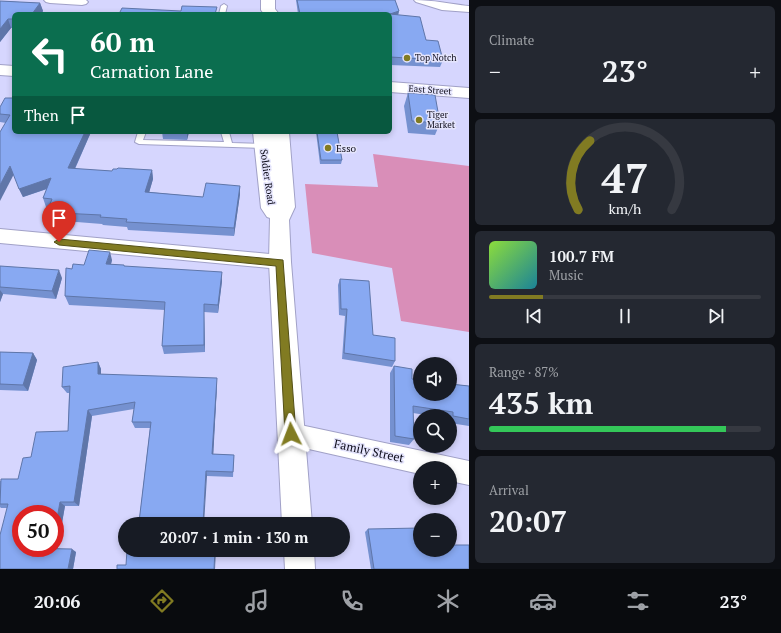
<!DOCTYPE html>
<meta charset="utf-8">
<style>
body{margin:0;font-family:"PT Serif",serif;background:#242831;color:#f1f3f6;height:100vh;display:flex;flex-direction:column;font-size:15px;white-space:nowrap}
*{box-sizing:border-box;margin:0}
p{font-size:13px;color:#9ea1a6}
.icon{flex:none;width:22px;height:22px;fill:none;stroke:currentColor;stroke-width:2;stroke-linecap:round;stroke-linejoin:round}
.map{position:relative;flex:1;overflow:hidden}
.details{display:flex;flex-direction:column;gap:6px;padding:6px;background:#0d0f14;width:312px}
.details>*{flex:none}
.top-card{position:absolute;left:12px;top:12px;width:380px;height:122px;border-radius:6px;box-shadow:0 2px 6px #0003;background:#0b6e4f;color:#fff;overflow:hidden}
.fabs{position:absolute;left:413px;top:357px;display:grid;gap:8px}
.fabs a{display:grid;place-items:center;width:44px;height:44px;border-radius:50%;background:#171b24;box-shadow:0 2px 6px #0003;font-size:20px}
.speed{position:absolute;left:12px;top:505px;display:flex;gap:8px;font-size:20px;font-weight:700;text-align:center}
.speed>*{display:grid;place-content:center;width:52px;height:52px;border-radius:50%;background:#171b24;box-shadow:0 2px 6px #0003;line-height:1}
.speed .limit{border:6px solid #d22;background:#fff;color:#111}
.pin{position:absolute;display:grid;place-items:center;width:34px;height:34px;color:#fff;margin:-41px -17px;border-radius:50% 50% 50% 0;rotate:-45deg;box-shadow:0 0 4px #0007}
.pin .icon{rotate:45deg}
.me{position:absolute;width:44px;margin:-22px;rotate:357deg;stroke-linejoin:round;filter:drop-shadow(0 0 3px #0008)}
.turn{display:flex;align-items:center;gap:14px;height:84px;padding:0 12px;font-size:18px}
.turn .icon{width:52px;height:52px;stroke-width:2.5}
.turn b{display:block;font-size:28px;line-height:34px}
.then{display:flex;align-items:center;height:38px;padding:0 12px;background:#0003;gap:8px;font-size:15px}
.big{font-size:30px;font-weight:800;line-height:1.1}
.details .tile{flex:1;display:flex;flex-direction:column;justify-content:center;gap:6px;min-width:0;padding:0 14px;border-radius:6px;background:#242831}
.details .dial{align-items:center;gap:0}
.dial svg{height:104px;overflow:visible;fill:none;stroke:#363941;stroke-width:7;stroke-linecap:round;text-anchor:middle}
.dial text{fill:#f1f3f6;stroke:none}
.song{display:flex;align-items:center;gap:12px}
.cover{width:48px;height:48px;border-radius:6px;background:linear-gradient(135deg,hsl(90 70% 55%),hsl(190 70% 35%))}
.played{height:4px;border-radius:2px;background:linear-gradient(90deg,#817b22 20%,#363941 20%)}
.keys{display:flex;justify-content:space-around;direction:ltr}
.heat{display:flex;justify-content:space-between;align-items:center;font-size:22px;direction:ltr}
.charge{height:6px;border-radius:3px;background:linear-gradient(90deg,#34c759 87%,#363941 0)}
.trip{position:absolute;left:118px;top:517px;width:232px;height:40px;border-radius:20px;background:#171b24;box-shadow:0 2px 6px #0003;font-weight:800;line-height:40px;text-align:center}
.tab-bar{display:flex;height:64px;justify-content:space-around;align-items:center;background:#090b0e;color:#9ea1a6}
.tab-bar .icon{width:28px;height:28px}
.tab-bar .current{color:#817b22}
.tab-bar b{font-size:18px;color:#f1f3f6}
main{display:flex;flex:1;min-height:0}
.map>svg:first-child{display:block}
.green{fill:#d98eb8}
.lines{fill:none;stroke-linecap:round;stroke-linejoin:round}
.service-casing{stroke:#a1a1c7;stroke-width:2}
.minor-casing{stroke:#a1a1c7;stroke-width:2}
.secondary-casing{stroke:#a1a1c7;stroke-width:2}
.service{fill:#fff;fill-rule:evenodd}
.minor{fill:#fff;fill-rule:evenodd}
.secondary{fill:#fff;fill-rule:evenodd}
.wall{fill:#7591d0}
.shaded-wall{fill:#5f76a9}
.building{fill:#88a9f2;stroke:#5f76a9}
.route{fill:#817b22;stroke:#545016}
.poi-dot{fill:#817b22;stroke:#e5e5fd;stroke-width:1.5}
.labels{text-anchor:middle;stroke-width:3;stroke-linejoin:round;paint-order:stroke}
.far-poi-label{font-size:9px;fill:#0e0d1a;stroke:#e5e5fd;text-anchor:start}
.far-street-label{font-size:9px;fill:#0e0d1a;stroke:#e5e5fd}
.poi-label{font-size:10px;fill:#0e0d1a;stroke:#e5e5fd;text-anchor:start}
.street-label{font-size:10px;fill:#0e0d1a;stroke:#e5e5fd}
.near-street-label{font-size:12px;fill:#0e0d1a;stroke:#e5e5fd}
</style>
<main>
<div class="map">
<svg width="469" height="569" viewBox="0 0 469 569">
<rect width="100%" height="100%" fill="#d6d6fe"/>
<path class="green" d="M373,154L469,166V332L401,321L392,268L312,253L305,184L378,187Z"/>
<g class="lines">
<defs>
<g id="service">
<path d="M224,4L227,6L225,14H219L221,6Z"/>
<path d="M138,132H146L143,140L224,142L221,132H229L232,143L263,144L267,146L263,148L139,144L135,142Z"/>
</g>
<g id="minor">
<path d="M44,0H86L88,2L86,4L82,5L50,3L46,2Z"/>
<path d="M414,0C433,0 450,4 469,6V12L442,10L416,2Z"/>
<path d="M0,229L280,255L287,257L289,262L287,267L280,269L0,243Z"/>
<path d="M291,423L469,461V485L450,481V468H420V474L291,445L283,442L279,434L283,426Z"/>
</g>
<g id="secondary">
<path d="M261,0H275V9L279,14H264L261,10Z"/>
<path d="M0,65L14,66V76L0,75Z"/>
<path d="M390,82L469,88V98L390,92Z"/>
<path d="M253,132H271L272,142L271,132H289L295,207L289,220L291,262L312,524H282L269,262L270,218L267,217L261,208Z"/>
<path d="M284,550H314L315,569H285Z"/>
</g>
</defs>
<use href="#service" class="service-casing"/>
<use href="#minor" class="minor-casing"/>
<use href="#secondary" class="secondary-casing"/>
<use href="#service" class="service"/>
<use href="#minor" class="minor"/>
<use href="#secondary" class="secondary"/>
</g>
<g class="wall">
<path d="M296,0H395L399,11L398,15L426,40L443,60L440,67L390,65V14H298Z"/>
<path d="M0,1L40,3L43,11L41,14H14V28H11L0,42Z"/>
<path d="M408,93L440,123L435,135L408,133L404,106Z"/>
<path d="M0,107L91,132L75,169L112,171L152,170L153,179L149,192L203,197L240,186V194L234,236L128,230L127,227L103,225L102,224L64,221L61,213H54L51,207H46L43,198L47,189L23,197L19,189L6,123L0,122Z"/>
<path d="M162,132H189L187,140L163,139Z"/>
<path d="M316,132H337L342,160L341,164H320Z"/>
<path d="M112,260L111,264L222,281L218,313L204,312L205,352L164,354L162,346L165,310L69,305L65,296L72,269L84,265Z"/>
<path d="M0,266L62,278L56,299L3,294L0,302Z"/>
<path d="M340,279L373,335L395,361L392,367L342,359L345,316L339,315L338,285Z"/>
<path d="M0,352L33,353L37,360L28,391L0,390Z"/>
<path d="M98,362L101,369V374L217,385L213,454L234,455L233,477L207,476L139,522L150,428H135L132,422L134,409L92,416L79,506H65L57,549L76,552L73,569H0L7,508H1L0,507V481L18,479L31,457L68,431L69,393H67L62,387Z"/>
<path d="M394,366L412,379L469,386V426L450,423V416H432L413,413L414,439L409,445L390,442V373Z"/>
<path d="M368,529L453,545L469,569H371L365,532Z"/>
</g>
<g class="shaded-wall">
<path d="M40,3L43,11L41,14H32Z"/>
<path d="M399,11L397,19L390,14Z"/>
<path d="M8,19L11,28L0,42V29Z"/>
<path d="M85,132H91L71,177L68,168Z"/>
<path d="M187,132H189L187,140Z"/>
<path d="M10,166L14,174L0,201V185Z"/>
<path d="M152,170L153,179L147,200L145,192Z"/>
<path d="M51,178L55,186L23,197L19,189Z"/>
<path d="M240,186V194L234,236V228Z"/>
<path d="M110,252L112,260L109,272L106,264Z"/>
<path d="M59,270L62,278L56,299L52,291Z"/>
<path d="M222,272V281L218,313V305Z"/>
<path d="M0,290L3,294L0,302Z"/>
<path d="M204,304V312L205,352L204,345Z"/>
<path d="M33,353L37,360L28,391L23,385Z"/>
<path d="M98,362L101,369V381L98,374Z"/>
<path d="M217,378V385L213,460L212,454Z"/>
<path d="M88,410L92,416L79,506L74,502Z"/>
<path d="M206,471L207,476L204,524H203Z"/>
<path d="M60,502L65,506L57,552L52,549L55,548V530Z"/>
<path d="M72,549L76,552L73,569H68Z"/>
<path d="M215,550H216L215,569H214Z"/>
</g>
<g class="building">
<path d="M297,0H395L399,11L390,14H300Z"/>
<path d="M0,1L40,3L32,14H14V19H8L0,29Z"/>
<path d="M182,6L217,7L215,14H119L122,8L181,11Z"/>
<path d="M390,14L420,17L426,40L438,41L443,60L390,57Z"/>
<path d="M408,93L435,95L440,123L412,121Z"/>
<path d="M5,98H14V132H85L68,168L112,171L113,169H117L118,168L152,170L145,192L203,197L206,183L240,186L234,228L126,222L127,219L100,217L101,215L61,213L64,205L50,204L52,199L43,198L51,178L19,189L10,166L0,185V132L10,115L0,114V107Z"/>
<path d="M317,132H337L342,160H321Z"/>
<path d="M89,250L110,252L106,264L124,265V266L222,272L218,305L204,304V345L162,346L165,302L65,296L66,268L72,269L73,264L84,265Z"/>
<path d="M0,266L59,270L52,291L0,287Z"/>
<path d="M340,279L369,281L373,335L395,338V361L344,353L347,309H341Z"/>
<path d="M0,352L33,353L23,385L0,384Z"/>
<path d="M98,362V374L217,378L212,454L234,455L233,472L206,471L203,524H209H131V522H139L151,422H132L135,402L88,410L74,502H60L55,530V514H21V548L72,549L68,569H0V535L8,504H0L1,479H18L23,458L31,457L36,432L68,431L70,386L62,387L63,367Z"/>
<path d="M394,366L412,369V379L420,380V394H450V384L469,386V419L453,416V412L413,406L414,439L395,436Z"/>
<path d="M420,528V550H450V534L453,545H469V569H374L368,529Z"/>
<path d="M127,550H215L214,569H117V565H126Z"/>
</g>
<path class="route" d="M59,239L283,260L296,434L295,438L291,440L287,438L285,434L276,266L59,245L54,242Z"/>
<g class="poi-dot">
<circle cx="407" cy="58" r="4"/>
<circle cx="419" cy="120" r="4"/>
<circle cx="328" cy="148" r="4"/>
</g>
<g class="labels">
<g class="far-poi-label">
<text x="415" y="61">Top Notch</text>
<text x="427" y="118">Tiger<tspan x="427" dy="10">Market</tspan></text>
</g>
<g class="far-street-label">
<text transform="translate(430 90) rotate(4)" y="3">East Street</text>
</g>
<g class="poi-label">
<text x="336" y="152">Esso</text>
</g>
<g class="street-label">
<text transform="translate(268 177) rotate(82)" y="4">Soldier Road</text>
</g>
<g class="near-street-label">
<text transform="translate(369 451) rotate(12)" y="4">Family Street</text>
</g>
</g>
</svg>
<div class="fabs">
<a><svg class="icon" aria-label="sound" viewBox="0 0 24 24"><path d="M4 9h4l5-4v14l-5-4H4zM17 9q2 3 0 6"/></svg></a>
<a><svg class="icon" aria-label="search" viewBox="0 0 24 24"><circle cx="10" cy="10" r="6"/><path d="M15 15l6 6"/></svg></a>
<a>+</a>
<a>−</a>
</div>
<div class="speed"><div class="limit">50</div></div>
<div class="pin" style="left:59px;top:242px;background:#d93025"><svg class="icon" aria-label="arrive" viewBox="0 0 24 24"><path d="M6 21V4h12l-3 4 3 4H6"/></svg></div>
<svg class="me" style="left:291px;top:434px" viewBox="-20 -20 40 40"><path d="M0-17L14 15 0 8-14 15z" fill="#817b22" stroke="#fff" stroke-width="4"/></svg>
<div class="trip">20:07 · 1 min · 130 m</div>
<div class="top-card">
<div class="turn"><svg class="icon" aria-label="left" viewBox="0 0 24 24"><path d="M17 20v-9H6M10 6l-5 5 5 5"/></svg><div><b>60 m</b>Carnation Lane</div></div>
<div class="then">Then<svg class="icon" aria-label="arrive" viewBox="0 0 24 24"><path d="M6 21V4h12l-3 4 3 4H6"/></svg></div>
</div>
</div>
<section class="details">
<div class="tile"><p>Climate</p>
<div class="heat"><a>−</a><b class="big">23°</b><a>+</a></div>
</div>
<div class="tile dial"><svg viewBox="0 0 100 80">
<path d="M14 69A42 42 0 1 1 86 69"/>
<path d="M14 69A42 42 0 0 1 23 16" stroke="#817b22"/>
<text x="50" y="56" font-size="32" font-weight="700">47</text>
<text x="50" y="72" font-size="11">km/h</text>
</svg></div>
<div class="tile">
<div class="song"><i class="cover"></i><div><b>100.7 FM</b><p>Music</p></div></div>
<div class="played"></div>
<div class="keys"><svg class="icon" aria-label="previous" viewBox="0 0 24 24"><path d="M18 5L8 12l10 7zM5 5v14"/></svg><svg class="icon" aria-label="pause" viewBox="0 0 24 24"><path d="M8 5v14M16 5v14"/></svg><svg class="icon" aria-label="next" viewBox="0 0 24 24"><path d="M6 5l10 7-10 7zM19 5v14"/></svg></div>
</div>
<div class="tile"><p>Range · 87%</p><b class="big">435 km</b><div class="charge"></div></div>
<div class="tile"><p>Arrival</p><b class="big">20:07</b></div>
</section>
</main>
<nav class="tab-bar">
<b>20:06</b>
<svg class="icon current" aria-label="directions" viewBox="0 0 24 24"><path d="M12 3l9 9-9 9-9-9zM9 14v-3h6M13 9l2 2-2 2"/></svg>
<svg class="icon" aria-label="music" viewBox="0 0 24 24"><path d="M9 18V5l10-2v13"/><circle cx="6" cy="18" r="3"/><circle cx="16" cy="16" r="3"/></svg>
<svg class="icon" aria-label="phone" viewBox="0 0 24 24"><path d="M5 4h4l2 5-3 2q2 4 5 5l2-3 5 2v4C11 20 4 13 5 4z"/></svg>
<svg class="icon" aria-label="climate" viewBox="0 0 24 24"><path d="M12 3v18M4 7l16 10M4 17L20 7"/></svg>
<svg class="icon" aria-label="car" viewBox="0 0 24 24"><path d="M5 17H2v-5l4-1 3-4h7l3 4 3 1v5h-3M9 17h6M6 11h13"/><circle cx="7" cy="17" r="2"/><circle cx="17" cy="17" r="2"/></svg>
<svg class="icon" aria-label="filters" viewBox="0 0 24 24"><path d="M4 7h16M4 17h16"/><circle cx="9" cy="7" r="2"/><circle cx="15" cy="17" r="2"/></svg>
<b>23°</b>
</nav>
